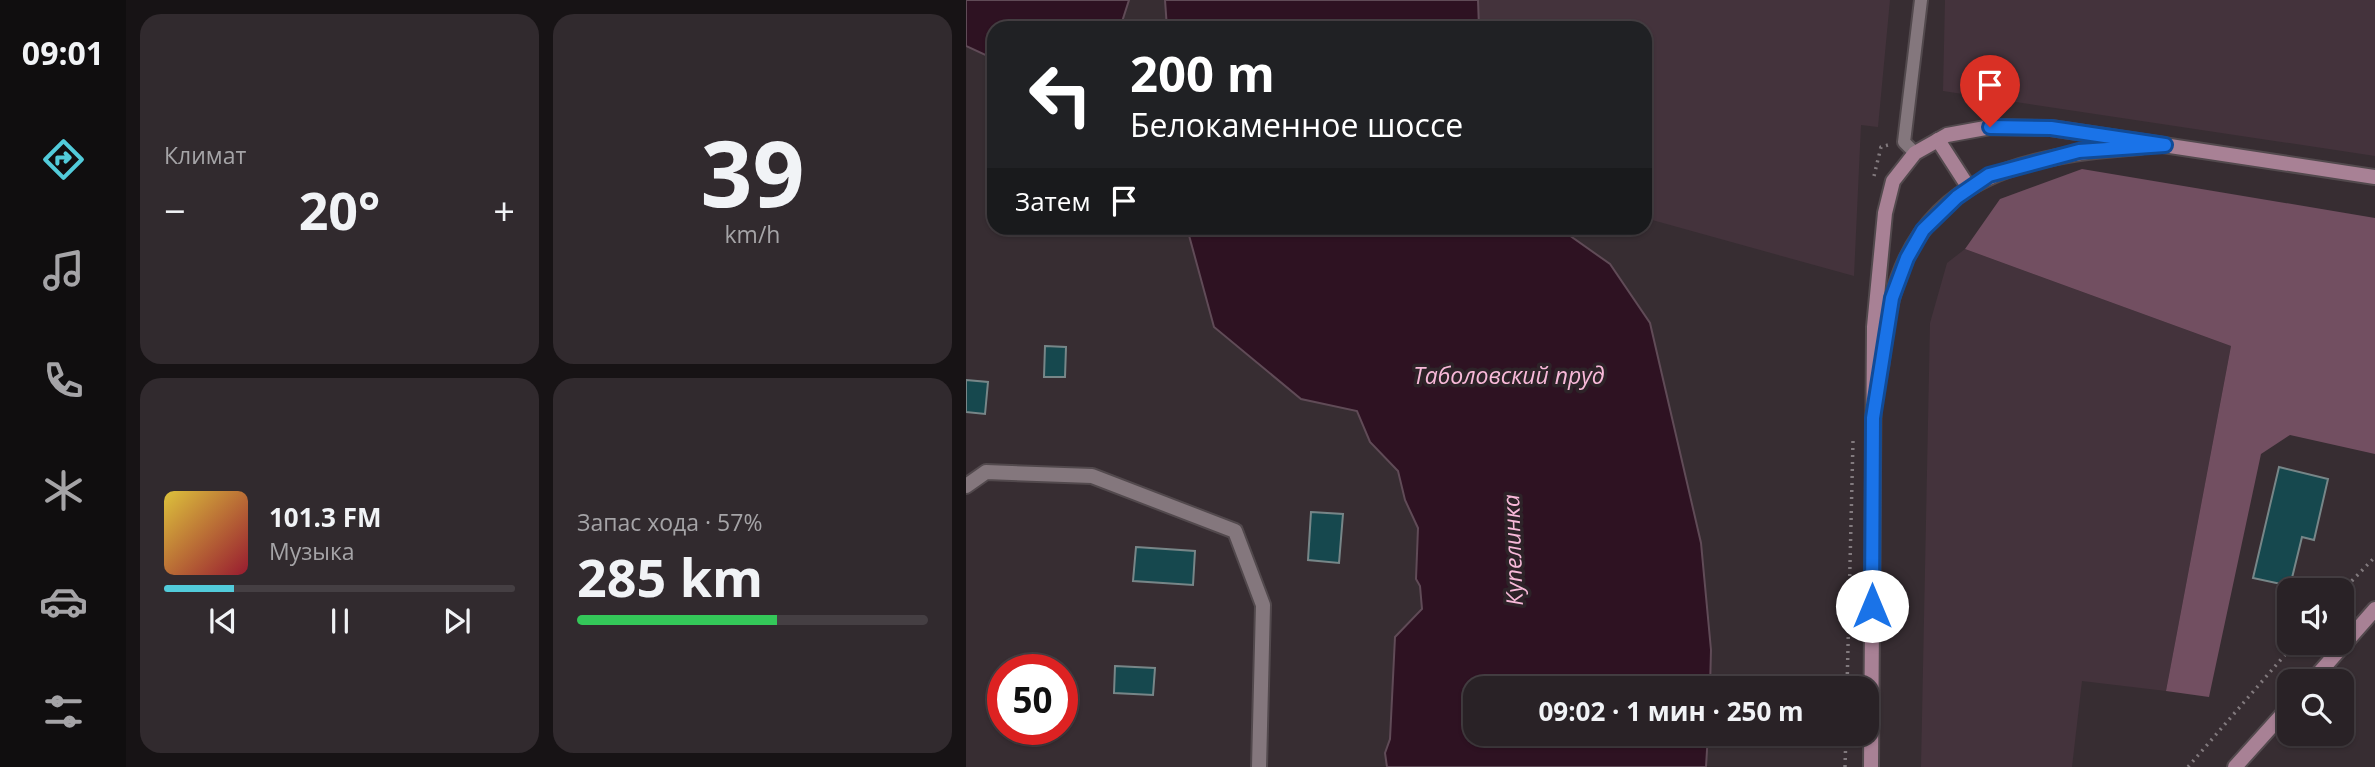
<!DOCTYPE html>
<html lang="ru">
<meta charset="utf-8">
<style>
body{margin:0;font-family:"Open Sans",sans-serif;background:#312a2e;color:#f1f3f6;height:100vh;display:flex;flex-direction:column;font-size:26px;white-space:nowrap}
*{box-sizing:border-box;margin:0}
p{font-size:23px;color:#a5a4a7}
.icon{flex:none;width:38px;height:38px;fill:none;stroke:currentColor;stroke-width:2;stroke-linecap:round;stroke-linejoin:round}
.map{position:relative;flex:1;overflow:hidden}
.details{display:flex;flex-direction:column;gap:14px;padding:14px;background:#171315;width:840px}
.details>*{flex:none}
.top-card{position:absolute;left:21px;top:21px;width:665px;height:214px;border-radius:21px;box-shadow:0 2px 5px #0004,0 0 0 2px #453f43;background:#202124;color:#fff;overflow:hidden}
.buttons{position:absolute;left:1311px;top:578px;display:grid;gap:14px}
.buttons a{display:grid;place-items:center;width:77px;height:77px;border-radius:14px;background:#292226;box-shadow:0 2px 5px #0004,0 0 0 2px #453f43;font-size:35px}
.speed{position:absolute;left:21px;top:654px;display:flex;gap:14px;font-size:35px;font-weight:700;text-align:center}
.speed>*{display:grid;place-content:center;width:91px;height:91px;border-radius:50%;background:#292226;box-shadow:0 2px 5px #0004,0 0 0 2px #453f43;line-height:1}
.speed .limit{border:10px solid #d22;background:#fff;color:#111}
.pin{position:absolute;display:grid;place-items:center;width:60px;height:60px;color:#fff;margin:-72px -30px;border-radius:50% 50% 50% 0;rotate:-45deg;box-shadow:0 0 7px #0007}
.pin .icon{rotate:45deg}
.me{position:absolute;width:77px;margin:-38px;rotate:0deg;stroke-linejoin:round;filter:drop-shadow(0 0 5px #0008)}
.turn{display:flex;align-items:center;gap:24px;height:147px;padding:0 28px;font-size:32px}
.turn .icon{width:91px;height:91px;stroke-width:2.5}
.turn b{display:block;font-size:49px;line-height:60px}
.then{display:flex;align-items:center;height:66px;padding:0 28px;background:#0003;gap:14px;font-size:26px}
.big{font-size:52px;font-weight:700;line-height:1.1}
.details .tile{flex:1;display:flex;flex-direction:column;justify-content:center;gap:10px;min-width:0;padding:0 24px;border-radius:21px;background:#312a2e}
.details .dial{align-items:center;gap:0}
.dial b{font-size:91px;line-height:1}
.song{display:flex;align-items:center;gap:21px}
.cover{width:84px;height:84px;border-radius:10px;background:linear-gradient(135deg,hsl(50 70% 55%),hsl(350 70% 35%))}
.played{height:7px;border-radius:4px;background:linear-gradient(90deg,#52cbda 20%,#453f43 20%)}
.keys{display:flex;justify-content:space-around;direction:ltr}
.heat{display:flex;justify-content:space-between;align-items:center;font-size:38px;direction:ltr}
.charge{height:10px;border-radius:5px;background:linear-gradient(90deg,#34c759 57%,#453f43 0)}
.details .tiles{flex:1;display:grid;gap:14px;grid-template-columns:repeat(2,1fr)}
.trip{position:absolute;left:497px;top:676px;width:416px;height:70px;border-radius:21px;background:#292226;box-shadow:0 2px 5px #0004,0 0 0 2px #453f43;font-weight:700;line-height:70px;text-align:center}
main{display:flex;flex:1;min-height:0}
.tab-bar{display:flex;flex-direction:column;width:126px;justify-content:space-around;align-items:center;background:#100e0f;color:#a5a4a7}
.tab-bar .icon{width:49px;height:49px}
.tab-bar .selected{color:#52cbda}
.tab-bar b{font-size:32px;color:#f1f3f6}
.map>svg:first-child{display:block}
.built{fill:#44333c}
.forest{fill:#724f61}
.water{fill:#2e1222;stroke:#604b57;stroke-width:2}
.building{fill:#16484e;stroke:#778688;stroke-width:2}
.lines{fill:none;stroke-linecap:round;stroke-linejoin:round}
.lane-casing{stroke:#52494d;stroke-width:16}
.street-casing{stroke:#52494d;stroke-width:18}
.secondary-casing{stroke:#52494d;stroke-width:18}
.path{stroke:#827a7e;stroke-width:3.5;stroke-dasharray:2 5;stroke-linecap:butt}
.lane{stroke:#84777d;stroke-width:12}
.street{stroke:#84777d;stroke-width:14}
.secondary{stroke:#a88195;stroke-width:14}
.route-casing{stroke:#114b97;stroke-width:18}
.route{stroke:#1a73e8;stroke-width:12}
.labels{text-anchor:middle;stroke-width:7;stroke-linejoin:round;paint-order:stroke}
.water-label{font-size:23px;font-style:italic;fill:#f8b9d9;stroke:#2d2328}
</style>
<main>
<nav class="tab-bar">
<b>09:01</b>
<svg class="icon selected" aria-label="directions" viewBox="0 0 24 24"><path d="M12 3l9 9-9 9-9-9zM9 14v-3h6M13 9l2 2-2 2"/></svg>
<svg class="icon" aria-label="music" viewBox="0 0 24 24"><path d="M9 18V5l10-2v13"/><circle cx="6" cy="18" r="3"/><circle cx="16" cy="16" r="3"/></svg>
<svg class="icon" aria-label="phone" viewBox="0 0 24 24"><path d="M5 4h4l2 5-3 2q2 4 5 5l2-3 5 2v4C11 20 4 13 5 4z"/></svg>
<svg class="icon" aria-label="climate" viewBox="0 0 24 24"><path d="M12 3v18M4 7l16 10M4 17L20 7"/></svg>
<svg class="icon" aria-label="car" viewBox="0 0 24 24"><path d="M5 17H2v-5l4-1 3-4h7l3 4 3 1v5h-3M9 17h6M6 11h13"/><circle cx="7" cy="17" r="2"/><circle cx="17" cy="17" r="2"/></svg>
<svg class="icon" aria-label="filters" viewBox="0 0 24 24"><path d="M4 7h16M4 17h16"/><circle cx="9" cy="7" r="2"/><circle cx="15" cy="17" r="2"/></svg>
</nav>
<section class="details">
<div class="tiles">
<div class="tile"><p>Климат</p>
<div class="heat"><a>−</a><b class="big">20°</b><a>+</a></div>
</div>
<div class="tile dial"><b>39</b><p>km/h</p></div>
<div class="tile">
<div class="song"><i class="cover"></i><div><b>101.3 FM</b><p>Музыка</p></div></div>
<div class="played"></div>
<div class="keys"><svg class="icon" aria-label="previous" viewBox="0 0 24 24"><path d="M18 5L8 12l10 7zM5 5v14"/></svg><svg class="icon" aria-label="pause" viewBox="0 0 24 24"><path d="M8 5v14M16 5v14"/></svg><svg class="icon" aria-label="next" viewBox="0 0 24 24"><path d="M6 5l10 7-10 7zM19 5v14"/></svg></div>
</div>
<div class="tile"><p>Запас хода · 57%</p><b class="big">285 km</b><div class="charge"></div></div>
</div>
</section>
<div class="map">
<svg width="1409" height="767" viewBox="0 0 1409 767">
<rect width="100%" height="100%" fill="#372d32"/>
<g class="built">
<path d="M512,0H924L912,127L895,125L888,276L679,218V28H513Z"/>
<path d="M979,0H1409V156L977,91Z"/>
<path d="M999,249L1265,346L1200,691L1116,681L1106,767H955L964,323L981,263Z"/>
</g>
<path class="forest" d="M1116,169L1409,218V454L1324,435L1295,454L1243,697L1200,691L1265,346L999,249L1034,199Z"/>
<g class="water">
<path d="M0,0H163L154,28H28V59L0,46Z"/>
<path d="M199,0H512L513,28H201Z"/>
<path d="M221,228H593L644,264L684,323L735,543L745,650L744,688H509V733H742L740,767H421L419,753L424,739L429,637L456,609L454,586L450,579L452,528L439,500L432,471L404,442L391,411L335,399L248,327Z"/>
</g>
<g class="building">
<path d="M79,346L100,347L99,377H78Z"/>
<path d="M0,380L22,382L19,414L0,412Z"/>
<path d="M1313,467L1362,479L1348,540L1336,537L1324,586L1287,578Z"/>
<path d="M345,512L377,514L373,563L342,560Z"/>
<path d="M170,547L229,551L227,585L167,581Z"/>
<path d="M149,666L189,668L187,695L148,693Z"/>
</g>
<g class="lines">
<defs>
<path id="lane" d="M949,153L938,142L955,0"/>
<path id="street" d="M0,486L20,472L126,476L269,531L297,605L293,767"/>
<g id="secondary">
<path d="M972,140L1003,188"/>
<path d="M915,367C918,345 920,321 926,299C957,174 1063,155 1174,147"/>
<path d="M1346,681L1409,609"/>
<path d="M905,767L908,327L919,213L927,181L949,153L981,135L1025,127L1085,128L1409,177"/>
<path d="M1269,767L1323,707"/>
</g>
</defs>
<use href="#lane" class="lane-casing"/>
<use href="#street" class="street-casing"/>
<use href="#secondary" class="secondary-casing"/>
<g class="path">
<path d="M908,176L915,147L922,145"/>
<path d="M1376,591L1409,557"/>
<path d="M881,688L887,441"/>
<path d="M879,767L880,733"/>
<path d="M1222,767L1330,642"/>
</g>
<use href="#lane" class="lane"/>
<use href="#street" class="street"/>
<use href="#secondary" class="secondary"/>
</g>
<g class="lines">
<defs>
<path id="route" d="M906,606L907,418L926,298L941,258L957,230L991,197L1023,175L1113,151L1199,145L1085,128L1024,127"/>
</defs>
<use href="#route" class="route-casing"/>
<use href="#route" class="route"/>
</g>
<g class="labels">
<g class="water-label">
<text x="543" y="384">Таболовский пруд</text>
<text transform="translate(547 550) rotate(-92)" y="8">Купелинка</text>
</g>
</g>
</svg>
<div class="buttons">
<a><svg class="icon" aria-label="sound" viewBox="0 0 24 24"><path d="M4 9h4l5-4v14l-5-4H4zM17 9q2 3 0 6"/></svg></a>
<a><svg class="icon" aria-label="search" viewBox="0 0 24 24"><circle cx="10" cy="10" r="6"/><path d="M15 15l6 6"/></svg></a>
</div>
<div class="speed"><div class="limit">50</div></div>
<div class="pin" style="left:1024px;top:127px;background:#d93025"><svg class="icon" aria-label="arrive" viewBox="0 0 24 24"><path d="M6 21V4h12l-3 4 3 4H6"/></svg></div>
<svg class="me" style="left:906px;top:606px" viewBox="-20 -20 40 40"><circle r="19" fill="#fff"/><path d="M0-13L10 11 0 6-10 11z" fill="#1a73e8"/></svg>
<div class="trip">09:02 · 1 мин · 250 m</div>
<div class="top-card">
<div class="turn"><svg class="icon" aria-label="left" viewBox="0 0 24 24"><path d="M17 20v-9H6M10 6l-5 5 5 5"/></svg><div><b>200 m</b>Белокаменное шоссе</div></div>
<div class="then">Затем<svg class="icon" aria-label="arrive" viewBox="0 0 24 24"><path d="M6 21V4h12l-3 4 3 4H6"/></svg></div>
</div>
</div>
</main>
